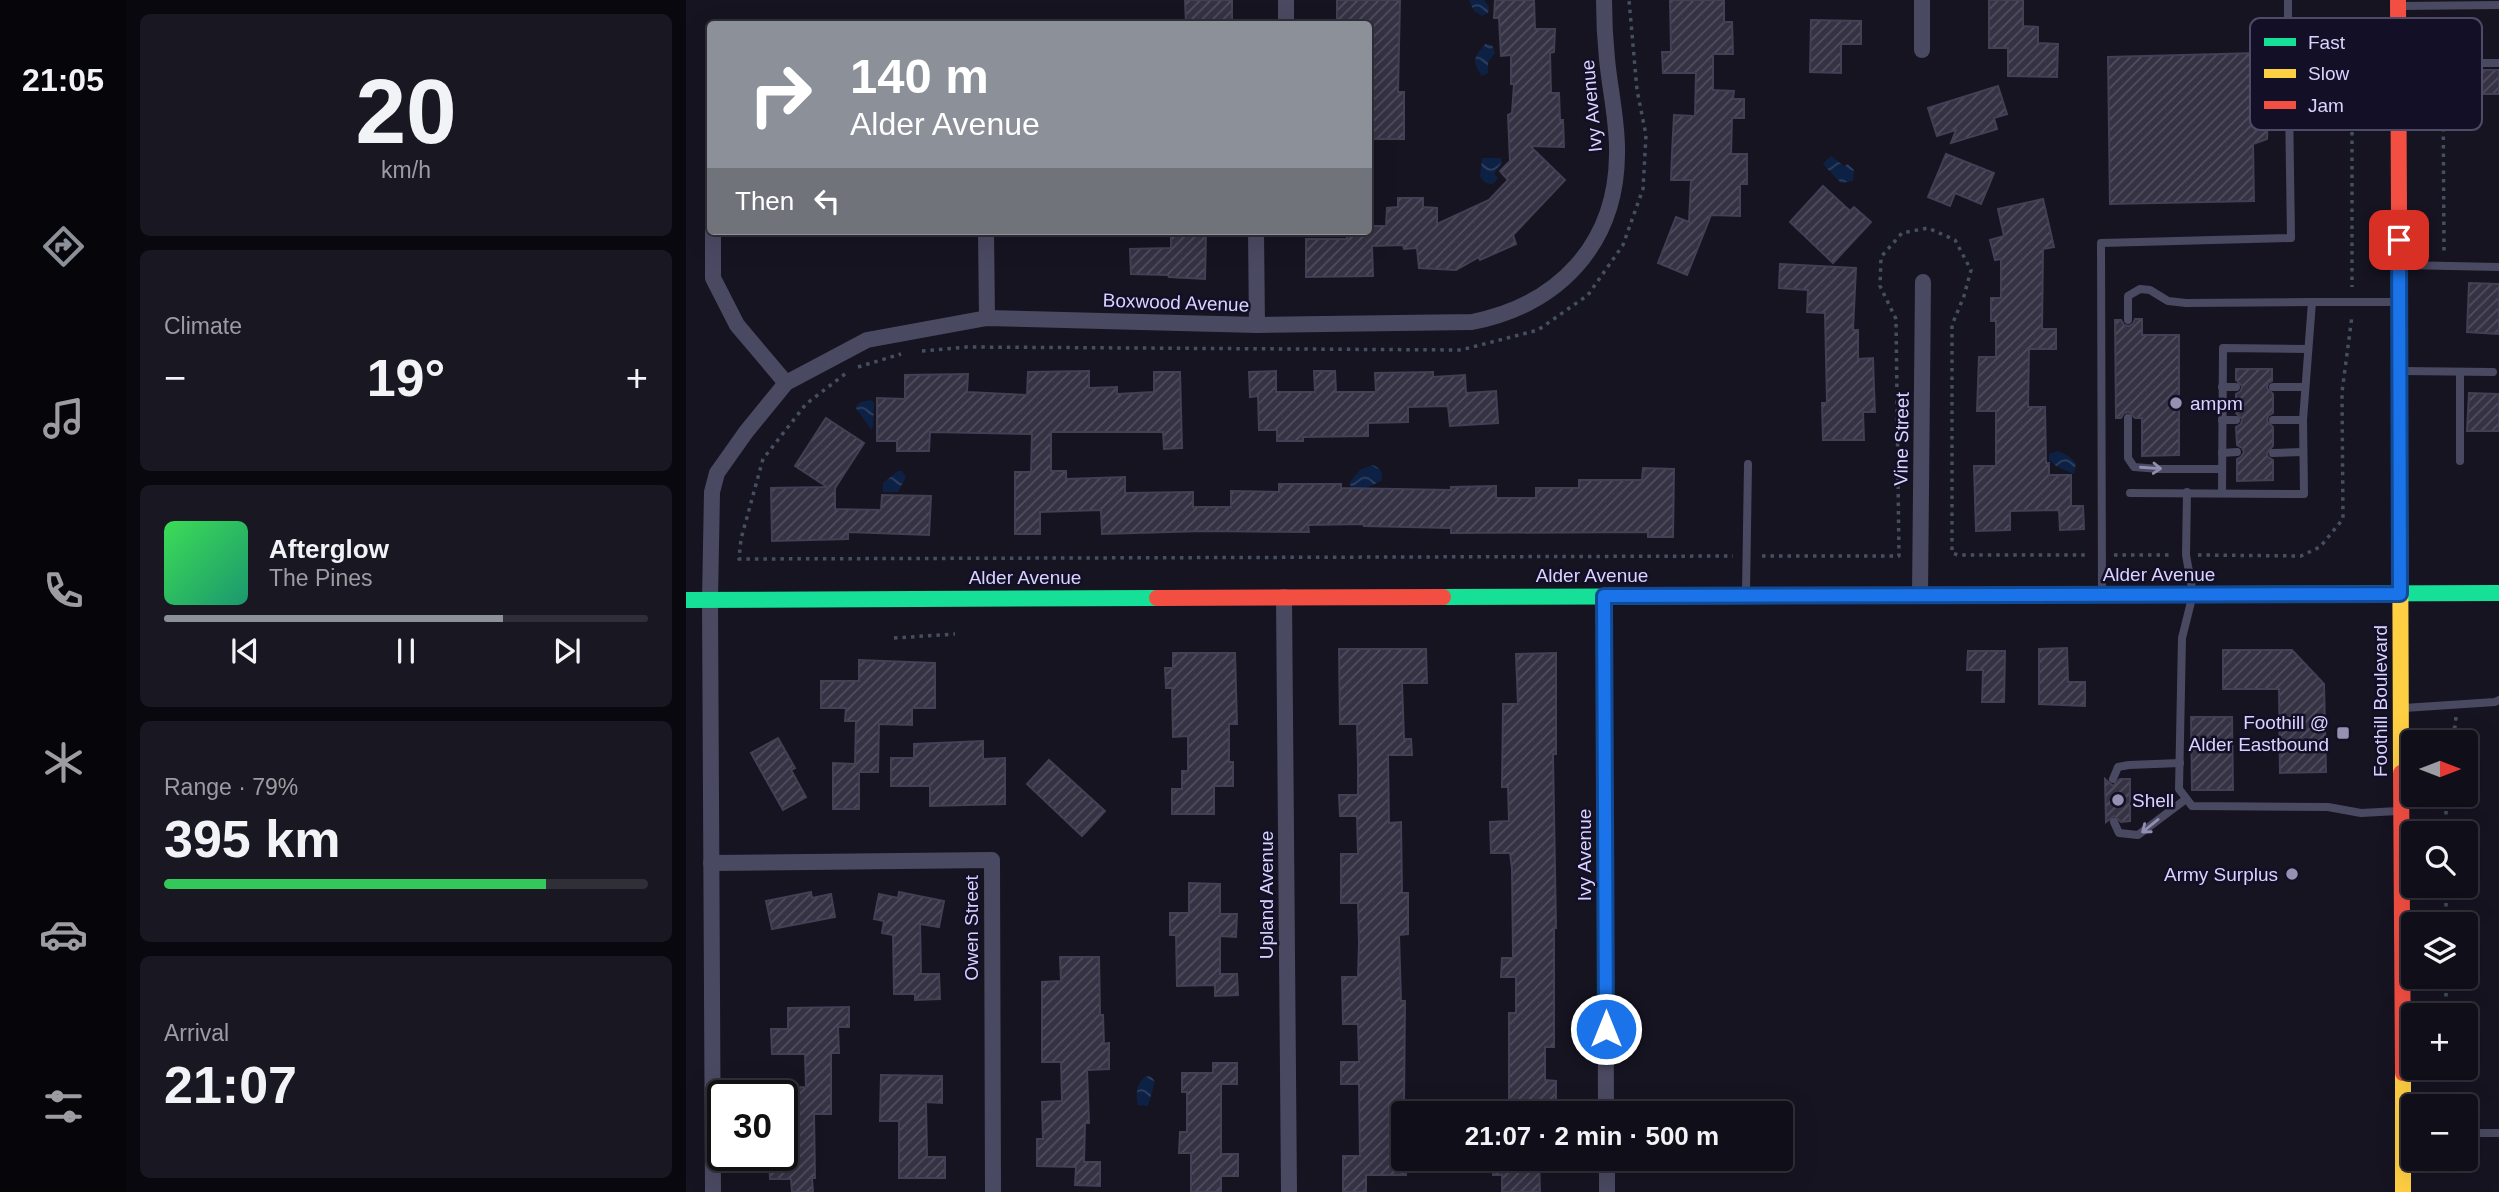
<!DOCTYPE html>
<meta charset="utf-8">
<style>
body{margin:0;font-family:Helvetica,sans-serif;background:#191822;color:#f1f3f6;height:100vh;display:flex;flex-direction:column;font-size:26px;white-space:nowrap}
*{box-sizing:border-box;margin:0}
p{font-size:23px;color:#9c9ca2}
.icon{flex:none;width:38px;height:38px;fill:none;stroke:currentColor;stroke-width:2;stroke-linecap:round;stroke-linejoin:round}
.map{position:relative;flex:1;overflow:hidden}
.sheet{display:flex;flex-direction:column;gap:14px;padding:14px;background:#09080e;width:560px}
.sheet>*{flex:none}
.banner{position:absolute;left:21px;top:21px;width:665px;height:214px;border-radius:7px;box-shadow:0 7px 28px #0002,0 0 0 2px #302f38;background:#8c9099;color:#fff;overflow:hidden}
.needle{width:46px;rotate:90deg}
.controls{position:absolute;left:1715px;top:730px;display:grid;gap:14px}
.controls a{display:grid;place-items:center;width:77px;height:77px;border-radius:7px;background:#100f19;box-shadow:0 7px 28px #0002,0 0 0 2px #302f38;font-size:35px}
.speed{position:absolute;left:21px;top:1080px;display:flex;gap:14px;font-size:35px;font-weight:700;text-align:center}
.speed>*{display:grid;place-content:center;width:91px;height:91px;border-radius:50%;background:#100f19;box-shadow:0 7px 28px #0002,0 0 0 2px #302f38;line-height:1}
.speed .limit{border:4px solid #111;border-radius:10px;background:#fff;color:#111}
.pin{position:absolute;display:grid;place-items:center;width:60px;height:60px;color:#fff;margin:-30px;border-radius:14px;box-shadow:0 4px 10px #0006}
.me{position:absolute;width:77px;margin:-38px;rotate:0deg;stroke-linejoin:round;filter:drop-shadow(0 0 5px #0008)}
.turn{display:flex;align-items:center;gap:24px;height:147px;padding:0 28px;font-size:32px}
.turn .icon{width:91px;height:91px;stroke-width:2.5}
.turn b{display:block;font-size:49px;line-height:60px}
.then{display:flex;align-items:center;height:66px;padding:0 28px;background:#0003;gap:14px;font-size:26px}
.big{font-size:52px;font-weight:600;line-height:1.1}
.sheet .tile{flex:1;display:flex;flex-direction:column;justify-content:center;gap:10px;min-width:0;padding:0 24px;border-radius:10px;background:#191822}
.sheet .dial{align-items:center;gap:0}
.dial b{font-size:91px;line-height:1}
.song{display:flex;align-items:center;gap:21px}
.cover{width:84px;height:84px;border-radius:10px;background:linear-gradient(135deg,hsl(130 70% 55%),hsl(160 70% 35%))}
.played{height:7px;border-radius:4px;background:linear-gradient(90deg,#8c9099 70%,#302f38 70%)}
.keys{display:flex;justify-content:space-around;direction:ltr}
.heat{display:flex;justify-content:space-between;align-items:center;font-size:38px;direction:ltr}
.charge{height:10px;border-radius:5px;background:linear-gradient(90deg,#34c759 79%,#302f38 0)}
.trip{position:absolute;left:705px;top:1101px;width:402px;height:70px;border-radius:7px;background:#100f19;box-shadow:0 7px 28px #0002,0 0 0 2px #302f38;font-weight:600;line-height:70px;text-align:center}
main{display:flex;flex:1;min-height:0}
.tabs{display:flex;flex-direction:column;width:126px;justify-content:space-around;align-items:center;background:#06060a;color:#9c9ca2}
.tabs .icon{width:49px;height:49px}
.tabs .selected{color:#8c9099}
.tabs b{font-size:32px;color:#f1f3f6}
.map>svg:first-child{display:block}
.water{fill:url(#water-waves)}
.building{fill:url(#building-hatch);stroke:#433f54;stroke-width:2}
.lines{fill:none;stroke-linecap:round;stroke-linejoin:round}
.path{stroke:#44505f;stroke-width:3.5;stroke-dasharray:3.5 5;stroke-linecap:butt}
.lane{stroke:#4a4962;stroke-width:8}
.street{stroke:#4a4962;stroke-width:16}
.fast{stroke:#16e098;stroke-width:16}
.slow{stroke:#ffcf43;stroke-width:16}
.jam{stroke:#f24e42;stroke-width:16}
.oneway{stroke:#928eb0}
.route-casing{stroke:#114b97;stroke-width:18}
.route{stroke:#1a73e8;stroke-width:12}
.poi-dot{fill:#9591b1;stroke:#130f26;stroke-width:2.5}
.labels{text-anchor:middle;stroke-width:5;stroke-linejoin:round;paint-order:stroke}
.street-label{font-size:19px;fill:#d9d4ff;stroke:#130f26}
.poi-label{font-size:19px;fill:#d9d4ff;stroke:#130f26;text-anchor:start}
.key{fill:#130f26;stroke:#4e4a67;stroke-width:2}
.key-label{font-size:19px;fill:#d9d4ff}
</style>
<main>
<nav class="tabs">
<b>21:05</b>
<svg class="icon selected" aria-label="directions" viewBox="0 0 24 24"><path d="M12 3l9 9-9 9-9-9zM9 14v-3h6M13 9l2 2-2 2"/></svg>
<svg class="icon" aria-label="music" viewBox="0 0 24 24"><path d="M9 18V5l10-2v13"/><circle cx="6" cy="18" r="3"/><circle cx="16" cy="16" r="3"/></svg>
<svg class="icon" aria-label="phone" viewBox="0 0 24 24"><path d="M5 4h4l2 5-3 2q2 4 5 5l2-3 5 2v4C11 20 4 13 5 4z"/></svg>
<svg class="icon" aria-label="climate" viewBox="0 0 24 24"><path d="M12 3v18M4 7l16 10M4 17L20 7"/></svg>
<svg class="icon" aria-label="car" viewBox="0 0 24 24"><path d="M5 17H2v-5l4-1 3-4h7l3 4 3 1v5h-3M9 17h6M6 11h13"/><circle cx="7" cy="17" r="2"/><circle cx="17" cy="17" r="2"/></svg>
<svg class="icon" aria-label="filters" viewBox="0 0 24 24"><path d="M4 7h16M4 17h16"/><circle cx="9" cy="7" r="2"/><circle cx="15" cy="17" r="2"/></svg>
</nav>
<section class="sheet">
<div class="tile dial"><b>20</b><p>km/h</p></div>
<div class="tile"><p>Climate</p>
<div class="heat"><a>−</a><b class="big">19°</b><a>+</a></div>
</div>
<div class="tile">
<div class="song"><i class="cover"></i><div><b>Afterglow</b><p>The Pines</p></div></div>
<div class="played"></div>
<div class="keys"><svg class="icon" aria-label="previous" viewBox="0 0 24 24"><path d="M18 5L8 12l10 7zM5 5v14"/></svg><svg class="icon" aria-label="pause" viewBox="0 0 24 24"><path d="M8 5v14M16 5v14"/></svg><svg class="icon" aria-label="next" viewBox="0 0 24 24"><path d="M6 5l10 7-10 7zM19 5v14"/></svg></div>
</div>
<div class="tile"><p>Range · 79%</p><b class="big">395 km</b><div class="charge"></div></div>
<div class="tile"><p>Arrival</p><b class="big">21:07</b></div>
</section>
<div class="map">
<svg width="1813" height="1192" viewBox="0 0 1813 1192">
<defs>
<pattern id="water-waves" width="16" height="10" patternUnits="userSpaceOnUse" patternTransform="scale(1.75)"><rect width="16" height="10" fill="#0d2144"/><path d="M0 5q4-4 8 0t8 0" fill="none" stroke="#304060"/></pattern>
<pattern id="building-hatch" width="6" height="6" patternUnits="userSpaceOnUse" patternTransform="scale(1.75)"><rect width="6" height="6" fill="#343243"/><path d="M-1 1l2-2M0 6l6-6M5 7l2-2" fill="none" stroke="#514f5f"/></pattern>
</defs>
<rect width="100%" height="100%" fill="#161421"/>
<g class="water">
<path d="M783,0H798L803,7L802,13L796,16L788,11Z"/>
<path d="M799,44L806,45L809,53L802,62V73L796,76C785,60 788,58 799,44Z"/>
<path d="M1145,156L1158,166L1162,164L1168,170L1167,181L1155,183L1137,164Z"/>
<path d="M796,158H815L816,162L808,174L812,178L807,184L800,183L794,177Z"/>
<path d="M185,400L188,403L187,427L185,429L169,407L175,402Z"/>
<path d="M1372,451L1382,456L1390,463L1388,474L1370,466L1363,460V454Z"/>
<path d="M686,465C694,467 698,473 695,481L672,492L665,490L664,482L674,470Z"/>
<path d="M212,471H216L220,477L212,492H197V483Z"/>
<path d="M460,1076L465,1077L469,1081L462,1106L452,1105C449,1095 451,1082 460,1076Z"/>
</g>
<g class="building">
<path d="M499,0H546V24H500Z"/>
<path d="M651,0H714L712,92H718V139H682V21H651Z"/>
<path d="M809,0H848L849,29H869L868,52L864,53L865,93H873L874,120H877L878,147L844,146L879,180L827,235L830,244L794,260L793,257L770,270L733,268L731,248L718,249L717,245L686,246L687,276L620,277V239H661V231H682V226H700L701,208L712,207V198H737V207L751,208V224L803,200L822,180L814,171L824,161L822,115L826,113L828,84H825V55L815,56L813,18H808Z"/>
<path d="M984,0H1038V22H1046L1047,54H1027V90L1048,91L1047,99H1058V118H1046L1045,154H1061V184H1054V216L1025,215L1001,275L972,263L990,217L1003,222L1005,180H985L986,153L988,115L1009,116L1010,73H977L976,52H985Z"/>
<path d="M1303,0H1337V26L1352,27V43L1372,44L1371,77L1322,76V48H1303Z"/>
<path d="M1125,20L1175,21V44H1155V73L1124,72Z"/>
<path d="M1570,53L1568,115L1582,116L1581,139L1567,144L1568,201L1424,204L1422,57Z"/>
<rect x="1779" y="70" width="34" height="24"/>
<path d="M1312,86L1321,114L1308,118L1311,129L1265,143L1270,130L1251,136L1242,108Z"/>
<path d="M1260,154L1308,173L1295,204L1269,193L1264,206L1242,197Z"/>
<path d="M1137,186L1164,211L1168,207L1185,222L1147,263L1104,222Z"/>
<path d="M1357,199L1368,247L1357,249L1356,329H1370V349H1343L1342,407H1359L1360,463H1363V475H1385V506H1397L1398,529L1374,530L1373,510L1324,511V530L1290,531L1288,466H1310V411H1291L1293,357H1310V321H1305V298H1315V259L1309,260L1304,240L1318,236L1312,209Z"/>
<path d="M485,233H520L519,279L483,277L482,275L445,274L444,249L485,248Z"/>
<path d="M1094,264L1170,268L1167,330H1172V359L1187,358L1188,388L1189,412H1177L1178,440H1137L1136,403H1141L1139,313L1121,312L1122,290L1093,288Z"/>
<path d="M1783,283L1813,284V334L1781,332Z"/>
<path d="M1449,319H1456V335H1493V455L1456,456V418H1449L1443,412L1438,413L1435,418H1430L1429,320H1435L1438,325L1443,326L1447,324Z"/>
<path d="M1550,369H1586V381L1582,383L1581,388L1587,394V413L1582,416L1581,421L1587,427V446L1581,453L1582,457L1587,460V480L1551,481V459L1555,457L1558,452L1556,448L1551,445L1550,427L1555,424L1556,419L1550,413V394L1555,391L1556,386L1550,380Z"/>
<path d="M403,371V388L431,387V394L468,392V372H494L496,448L478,449L477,432H365V471H380V479L439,477V493L507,492V507H545V491L593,492V484H655V488L765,490V487L810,486V498H850V488H893V480H956L957,468L988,469L987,537H962V532L765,533V528L678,526V524L622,525L623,532L518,531L416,534L415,510L354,512V534H329V472H345L346,434L244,432L243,451H211V441H191V398L219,399V375L282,374L281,392L341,395L342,372Z"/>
<path d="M590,371V392H629L628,371H649L650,392H690L689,373L747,372V377L779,375L780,393L810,391L812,423L764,426L762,406L722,407V422L682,423V436L617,437V441H591V430H573L572,396L564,397L563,372Z"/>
<path d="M1783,393L1813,394V431H1781Z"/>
<path d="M140,418L178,443L149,488V509L195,510L196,495L245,496L243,535L162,532V539L86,541L85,488L141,487L109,466Z"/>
<path d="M1381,648L1382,682H1399V706L1353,704V649Z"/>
<path d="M653,649H740L741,683H716L718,739H725L726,755H702L703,823L715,822L716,893H722V934L713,935L715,1001H719L718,1105H703L704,1157L720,1158V1175H680V1192H657V1156H674L673,1084H655V1062H673L672,1024H657L656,977H672L673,943L672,903H655V854H672L671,816H654L653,795H672V762L671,724H654Z"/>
<path d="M1537,650H1606L1638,684L1640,772L1594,773L1593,689H1537Z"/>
<path d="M1282,651H1319L1318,702H1296L1297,670H1281Z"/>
<path d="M487,653H549L551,724H543V762H547V786H528V814H486V789H496V771H502V736L487,737L486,688H480L479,668H487Z"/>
<path d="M870,653V754H867L870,928H868V1047H859V1080L870,1081V1113H823V1013H830V977H815L816,958H827L826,869L824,853H805L804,822L823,821L822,787H816L817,704H832L830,654Z"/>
<path d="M173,660L249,663V708H226V725L193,724L192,772H173V809H147V763L169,764L170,721H159L160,708H135V681H173Z"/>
<path d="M1505,717H1546L1547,790H1506Z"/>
<path d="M92,738L109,768L105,770L120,797L97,810L65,753Z"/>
<path d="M297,741V759L319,758V804L244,806V786H205V758H228V744Z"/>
<path d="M363,760L419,811L396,836L341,784Z"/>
<path d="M1419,779L1427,786L1434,779H1444V821L1435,822L1428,816L1420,822Z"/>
<path d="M503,883L534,884V914H551L550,937L534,936V974H551L552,995L529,996V985L491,986L490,935H484V913H503Z"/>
<path d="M125,892L126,898L145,894L149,917L86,929L80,901Z"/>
<path d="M213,892L258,901L253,927L234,924L235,974H253L254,999L229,1000V994H208L207,935L196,933L198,921L188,919L193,894L212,898Z"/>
<path d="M374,957H413L414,1015H417L418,1044L423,1043V1069L401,1070L403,1123H399L398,1162H414V1186L389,1185L390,1167L351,1166V1139H357L356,1102L376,1101L375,1062H356V982L375,981Z"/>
<path d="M163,1007V1027H152L153,1053H145V1114H128L129,1178H126L127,1192H106L105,1179H84L83,1158H102L101,1115H96V1088L120,1087L119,1054H86L85,1029H102V1008Z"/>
<path d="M527,1063H551V1084H535V1154H552V1176H535V1192H505V1153H493L494,1132H501V1092H496V1073H527Z"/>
<path d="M195,1075L256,1076V1103L240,1102L241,1157H259V1178H213V1121H194Z"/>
<path d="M807,1158H853L854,1192H816V1175H807Z"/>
</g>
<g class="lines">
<g class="path">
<path d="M1757,18V49"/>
<path d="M1666,47V287"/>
<path d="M1757,77L1758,252"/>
<path d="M236,351L281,347L775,350L852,330L902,295L937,245L957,189L960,135L951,90L943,0"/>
<path d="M172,367L215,354"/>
<path d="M159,374L120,404L77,459L55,539L53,559L1047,556"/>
<path d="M1428,555H1487"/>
<path d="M1512,555L1615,556L1634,547L1657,519L1656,392L1666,316"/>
<path d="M1076,556H1213L1210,319L1194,286L1195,257L1216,233L1242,228L1269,240L1285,270L1278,296L1266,325V553L1272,555H1403"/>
<path d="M208,638L269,634"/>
<path d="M1760,742V735L1769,727L1770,717"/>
<path d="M1760,794V833"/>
<path d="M1760,886V924"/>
<path d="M1760,976V1015"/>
<path d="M1760,1068V1083"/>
</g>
<g class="lane">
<path d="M1602,0V36L1707,34"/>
<path d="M1715,6L1813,5"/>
<path d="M1714,63H1813"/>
<path d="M1716,265L1813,267"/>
<path d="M1442,320V296L1454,289L1464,290L1482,301L1500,303L1626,302"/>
<path d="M1717,371L1807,372"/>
<path d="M1774,372V461"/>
<path d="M1536,387H1550"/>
<path d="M1587,387H1619"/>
<path d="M1442,418V458L1448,467L1473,469H1536"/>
<path d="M1536,420H1550"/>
<path d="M1587,420H1617"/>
<path d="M1536,453L1551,452"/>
<path d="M1587,453L1617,452"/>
<path d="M1501,492L1500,555L1507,594L1496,638L1493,789L1506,806L1642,807L1675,813L1712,811"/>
<path d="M1444,493L1618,494L1617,420L1626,302H1710"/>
<path d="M1536,493L1537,348L1621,349"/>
<path d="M1060,593L1062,464"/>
<path d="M1416,593L1415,243L1605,238L1602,36"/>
<path d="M1718,708L1809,702L1813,700"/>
<path d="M1427,779L1432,767L1443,765L1494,763"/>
<path d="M1428,822L1433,833L1452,835L1500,799"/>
<path d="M1780,1133H1813"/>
</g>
<g class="street">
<path d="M1236,0V50"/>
<path d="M600,24V0"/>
<path d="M27,231V278L51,325L100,383"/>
<path d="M300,231L301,318"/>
<path d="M570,231L571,325"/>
<path d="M1234,595L1237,282"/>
<path d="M918,596L920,1113"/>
<path d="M598,597L603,1192"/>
<path d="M25,863L306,860L307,1192"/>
<path d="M921,1158V1192"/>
<path d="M27,1192L24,600L26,492L31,473L60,432L100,383L181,340L301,318L571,325L786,322C872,305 930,245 931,155C932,123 924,91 921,59C919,39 918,20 918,0"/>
</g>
<g class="fast">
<path d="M1523,594L1813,593"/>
<path d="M757,597L1101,596"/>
<path d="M0,600L471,598"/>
</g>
<g class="slow">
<path d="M1713,212L1715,773"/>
<path d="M1101,596L1523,594"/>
<path d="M1717,1073V1192"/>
</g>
<g class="jam">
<path d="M1712,0L1713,212"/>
<path d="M471,598L757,597"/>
<path d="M1715,773L1717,1073"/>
</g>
</g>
<defs><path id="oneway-shaft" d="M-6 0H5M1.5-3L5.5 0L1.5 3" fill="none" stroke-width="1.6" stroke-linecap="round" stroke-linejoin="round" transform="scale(1.75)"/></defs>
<g class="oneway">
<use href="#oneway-shaft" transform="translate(1465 468) rotate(4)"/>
<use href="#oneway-shaft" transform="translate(1464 826) rotate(141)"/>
</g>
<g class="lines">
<defs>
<path id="route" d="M920,1029L918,596L1714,594L1713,240"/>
</defs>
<use href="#route" class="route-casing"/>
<use href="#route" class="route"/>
</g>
<g class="poi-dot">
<circle cx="1490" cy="403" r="7"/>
<rect x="1650" y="726" width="14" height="14" rx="3.5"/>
<circle cx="1432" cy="800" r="7"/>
<circle cx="1606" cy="874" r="7"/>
</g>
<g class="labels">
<g class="street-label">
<text transform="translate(905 106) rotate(-95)" y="7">Ivy Avenue</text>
<text transform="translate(490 302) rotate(2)" y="7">Boxwood Avenue</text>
<text transform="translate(1215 439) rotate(-89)" y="7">Vine Street</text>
<text x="1473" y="581">Alder Avenue</text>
<text x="906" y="582">Alder Avenue</text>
<text x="339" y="584">Alder Avenue</text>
<text transform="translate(1694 701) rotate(-90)" y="7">Foothill Boulevard</text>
<text transform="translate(898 855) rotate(-90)" y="7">Ivy Avenue</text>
<text transform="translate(580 895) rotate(-90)" y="7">Upland Avenue</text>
<text transform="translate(285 928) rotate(-90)" y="7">Owen Street</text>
</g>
<g class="poi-label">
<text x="1504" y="410">ampm</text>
<text x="1643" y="729" text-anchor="end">Foothill @<tspan x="1643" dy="22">Alder Eastbound</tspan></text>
<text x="1446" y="807">Shell</text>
<text x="1592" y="881" text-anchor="end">Army Surplus</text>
</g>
</g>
<rect x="1564" y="18" width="232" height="112" rx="10" class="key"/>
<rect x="1578" y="38" width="32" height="8" fill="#16e098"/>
<rect x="1578" y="69" width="32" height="9" fill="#ffcf43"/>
<rect x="1578" y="101" width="32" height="8" fill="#f24e42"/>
<g class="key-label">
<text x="1622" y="49">Fast</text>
<text x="1622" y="80">Slow</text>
<text x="1622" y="112">Jam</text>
</g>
</svg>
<div class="controls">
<a><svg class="needle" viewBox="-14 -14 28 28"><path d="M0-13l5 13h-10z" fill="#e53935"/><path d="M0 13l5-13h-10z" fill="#9c9ca2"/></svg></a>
<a><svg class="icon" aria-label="search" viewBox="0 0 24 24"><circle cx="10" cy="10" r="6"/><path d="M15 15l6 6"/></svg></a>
<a><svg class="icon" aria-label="layers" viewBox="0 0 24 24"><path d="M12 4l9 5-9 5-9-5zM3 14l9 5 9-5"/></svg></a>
<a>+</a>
<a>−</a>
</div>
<div class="speed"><div class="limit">30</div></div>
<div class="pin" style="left:1713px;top:240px;background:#d93025"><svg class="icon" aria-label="arrive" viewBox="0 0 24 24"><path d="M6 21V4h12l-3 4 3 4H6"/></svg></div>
<svg class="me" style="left:920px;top:1029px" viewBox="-20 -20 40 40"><circle r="17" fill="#1a73e8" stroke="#fff" stroke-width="3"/><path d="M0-11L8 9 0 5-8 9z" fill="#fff"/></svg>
<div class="trip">21:07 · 2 min · 500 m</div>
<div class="banner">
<div class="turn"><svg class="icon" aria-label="right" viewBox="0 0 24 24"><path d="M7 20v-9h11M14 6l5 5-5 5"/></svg><div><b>140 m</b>Alder Avenue</div></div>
<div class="then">Then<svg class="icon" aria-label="left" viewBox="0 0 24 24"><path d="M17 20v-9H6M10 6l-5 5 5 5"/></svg></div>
</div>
</div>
</main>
